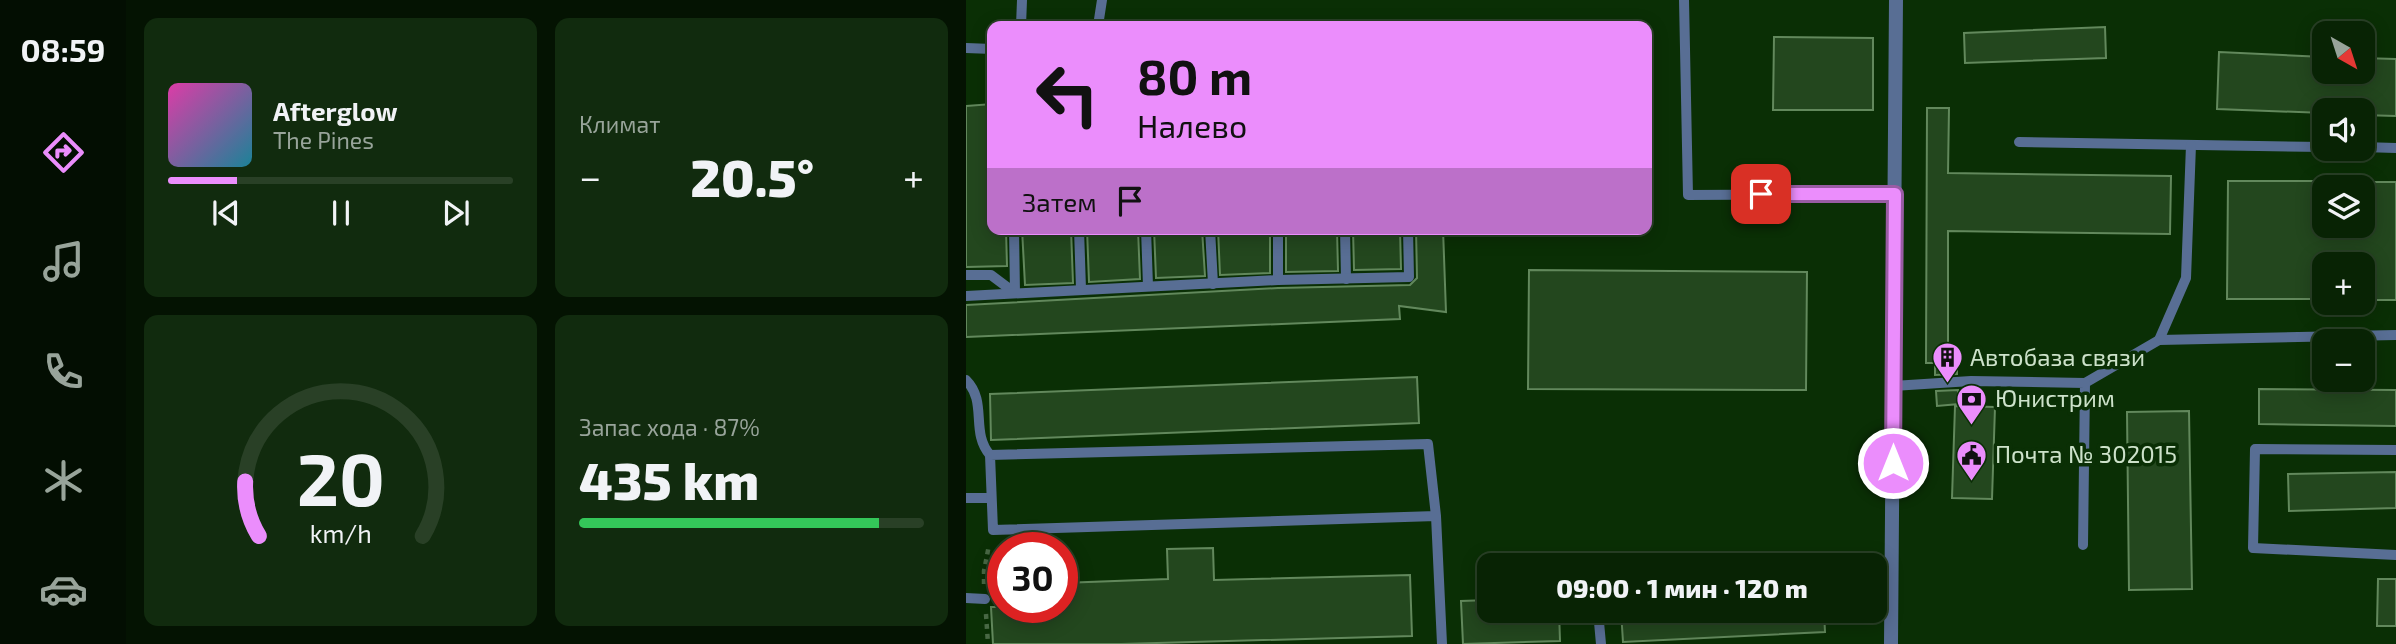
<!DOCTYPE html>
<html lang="ru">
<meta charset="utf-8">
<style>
body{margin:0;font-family:"Exo 2",sans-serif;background:#112b0e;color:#f1f3f6;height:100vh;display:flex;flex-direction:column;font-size:26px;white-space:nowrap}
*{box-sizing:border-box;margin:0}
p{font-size:23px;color:#98a49a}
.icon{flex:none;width:38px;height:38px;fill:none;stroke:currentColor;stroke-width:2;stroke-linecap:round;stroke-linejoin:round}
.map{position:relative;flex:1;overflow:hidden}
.details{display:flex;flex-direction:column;gap:18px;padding:18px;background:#041302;width:840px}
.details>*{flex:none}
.hud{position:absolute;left:21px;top:21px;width:665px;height:214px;border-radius:14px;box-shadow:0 4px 18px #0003,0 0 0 2px #294026;background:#eb8dfc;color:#111;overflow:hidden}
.needle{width:46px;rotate:141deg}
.fabs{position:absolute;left:1346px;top:21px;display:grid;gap:14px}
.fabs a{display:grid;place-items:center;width:63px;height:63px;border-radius:14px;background:#082304;box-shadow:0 4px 18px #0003,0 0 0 2px #294026;font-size:35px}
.speed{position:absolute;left:21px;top:532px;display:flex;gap:14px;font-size:35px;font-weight:700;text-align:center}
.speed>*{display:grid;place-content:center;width:91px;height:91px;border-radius:50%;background:#082304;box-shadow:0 4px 18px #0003,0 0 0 2px #294026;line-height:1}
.speed .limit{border:10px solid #d22;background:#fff;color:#111}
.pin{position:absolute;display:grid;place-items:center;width:60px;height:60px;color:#fff;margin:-30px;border-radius:14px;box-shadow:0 4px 10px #0006}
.me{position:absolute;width:77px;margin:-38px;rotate:0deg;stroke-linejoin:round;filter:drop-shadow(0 0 5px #0008)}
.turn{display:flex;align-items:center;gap:24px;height:147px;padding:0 35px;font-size:32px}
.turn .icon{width:91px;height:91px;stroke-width:2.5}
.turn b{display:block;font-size:49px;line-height:60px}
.then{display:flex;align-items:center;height:66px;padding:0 35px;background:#0003;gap:14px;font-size:26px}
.big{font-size:52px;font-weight:800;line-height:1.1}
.details .tile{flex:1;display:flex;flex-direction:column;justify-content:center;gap:10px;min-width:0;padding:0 24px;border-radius:14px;background:#112b0e}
.details .dial{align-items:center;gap:0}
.dial svg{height:182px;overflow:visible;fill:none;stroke:#294026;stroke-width:7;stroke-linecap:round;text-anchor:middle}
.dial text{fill:#f1f3f6;stroke:none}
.song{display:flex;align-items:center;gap:21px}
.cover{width:84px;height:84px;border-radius:10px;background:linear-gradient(135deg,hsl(320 70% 55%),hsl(190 70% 35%))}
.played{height:7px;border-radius:4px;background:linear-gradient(90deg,#eb8dfc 20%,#294026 20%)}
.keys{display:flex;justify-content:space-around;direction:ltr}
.heat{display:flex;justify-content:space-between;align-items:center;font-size:38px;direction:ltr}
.charge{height:10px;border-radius:5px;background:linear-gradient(90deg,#34c759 87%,#294026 0)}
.details .tiles{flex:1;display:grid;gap:18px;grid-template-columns:repeat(2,1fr)}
.trip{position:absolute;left:511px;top:553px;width:410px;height:70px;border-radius:14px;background:#082304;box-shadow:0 4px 18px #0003,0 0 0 2px #294026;font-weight:800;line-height:70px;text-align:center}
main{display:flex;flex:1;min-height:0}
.dock{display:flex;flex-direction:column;width:126px;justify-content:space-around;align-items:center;background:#030e02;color:#98a49a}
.dock .icon{width:49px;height:49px}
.dock .active{color:#eb8dfc}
.dock b{font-size:32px;color:#f1f3f6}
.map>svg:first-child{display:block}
.building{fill:#23471e;stroke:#62885c;stroke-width:2}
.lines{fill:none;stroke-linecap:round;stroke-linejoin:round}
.path{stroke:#486844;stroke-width:4.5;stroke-dasharray:5 5;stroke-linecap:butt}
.service{stroke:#586e94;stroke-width:10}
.minor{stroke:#586e94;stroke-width:14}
.route-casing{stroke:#995ca4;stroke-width:18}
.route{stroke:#eb8dfc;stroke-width:12}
.labels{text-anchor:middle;stroke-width:7;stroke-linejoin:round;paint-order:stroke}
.poi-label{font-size:24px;fill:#cde2ca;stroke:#0a2f05;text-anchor:start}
</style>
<main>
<nav class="dock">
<b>08:59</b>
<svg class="icon active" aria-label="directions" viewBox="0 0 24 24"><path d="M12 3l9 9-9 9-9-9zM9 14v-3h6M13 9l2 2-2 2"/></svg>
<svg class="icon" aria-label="music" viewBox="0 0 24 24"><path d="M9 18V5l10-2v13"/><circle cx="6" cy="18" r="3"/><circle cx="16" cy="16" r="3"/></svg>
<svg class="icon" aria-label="phone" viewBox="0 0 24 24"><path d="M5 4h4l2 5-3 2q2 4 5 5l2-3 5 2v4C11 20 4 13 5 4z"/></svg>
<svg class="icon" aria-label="climate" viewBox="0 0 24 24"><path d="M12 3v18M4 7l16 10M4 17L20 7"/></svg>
<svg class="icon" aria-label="car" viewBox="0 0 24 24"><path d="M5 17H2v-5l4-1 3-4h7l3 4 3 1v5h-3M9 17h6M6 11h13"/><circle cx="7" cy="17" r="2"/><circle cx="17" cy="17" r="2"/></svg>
</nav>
<section class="details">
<div class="tiles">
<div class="tile">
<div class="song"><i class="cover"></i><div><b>Afterglow</b><p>The Pines</p></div></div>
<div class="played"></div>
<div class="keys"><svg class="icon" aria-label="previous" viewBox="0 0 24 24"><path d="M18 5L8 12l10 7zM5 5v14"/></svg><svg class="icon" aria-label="pause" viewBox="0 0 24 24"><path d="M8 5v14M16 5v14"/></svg><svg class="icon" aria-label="next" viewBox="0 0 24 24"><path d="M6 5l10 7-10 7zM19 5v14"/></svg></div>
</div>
<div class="tile"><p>Климат</p>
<div class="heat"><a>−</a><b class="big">20.5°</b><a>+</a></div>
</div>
<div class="tile dial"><svg viewBox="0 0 100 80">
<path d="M14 69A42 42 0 1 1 86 69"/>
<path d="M14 69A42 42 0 0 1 8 45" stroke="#eb8dfc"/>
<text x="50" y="56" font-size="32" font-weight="700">20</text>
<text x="50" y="72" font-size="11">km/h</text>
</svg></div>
<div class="tile"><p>Запас хода · 87%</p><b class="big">435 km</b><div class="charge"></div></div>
</div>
</section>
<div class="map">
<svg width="1430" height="644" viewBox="0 0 1430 644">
<rect width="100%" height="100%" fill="#0a2f05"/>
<g class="building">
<path d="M1139,27L1140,58L999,63L998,33Z"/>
<path d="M808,37L907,38V110H807Z"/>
<path d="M1253,52L1358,57V72H1396V58L1430,59V116L1396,115V110H1358V113L1251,109Z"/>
<path d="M26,104V229H40L41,266L0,267V106Z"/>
<path d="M961,108H983L982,173L1205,176L1204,234L982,231V363H960Z"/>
<path d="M1262,181H1358V226H1396V182H1430V300H1396V264H1358V299H1261Z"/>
<path d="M56,229H105L107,283L59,285Z"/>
<path d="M121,229H172L174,279L123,282Z"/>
<path d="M188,229H236L239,276L190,278Z"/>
<path d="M252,229H304V273L254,275Z"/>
<path d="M320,229H371L372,271L320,272Z"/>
<path d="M387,229H434L435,269L388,270Z"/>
<path d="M450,229H477L480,312L433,306L434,319L0,337V305L312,288L444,285L451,278Z"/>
<path d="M563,270L841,272L840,390L562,389Z"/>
<path d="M991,365V374L969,375V366Z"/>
<path d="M451,377L453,423L25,440L24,394Z"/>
<path d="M1293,389L1430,390V426L1293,424Z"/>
<path d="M992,390L993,404L971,406L970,391Z"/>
<path d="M989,406L1029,407L1026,499L986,498Z"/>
<path d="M1223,411L1226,589L1163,590L1161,412Z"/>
<path d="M1430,472V508L1323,511L1322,474Z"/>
<path d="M247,548L248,580L444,575L446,636L155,644H27L25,607H96V583L202,579L201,549Z"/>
<path d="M1412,579H1430V626H1411Z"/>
<path d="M523,600V611H593L594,641L497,644L495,601Z"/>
<path d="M655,611H858L859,632L657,642Z"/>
</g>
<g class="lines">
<g class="path">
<path d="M18,584V571L23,545"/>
<path d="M20,614L22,644"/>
</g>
<g class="service">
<path d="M718,0L722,195L929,194"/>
<path d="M55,26L56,0"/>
<path d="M132,26L136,0"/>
<path d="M0,48L26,49"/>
<path d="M1053,142L1358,147"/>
<path d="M1396,147L1430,148"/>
<path d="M113,229L115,289"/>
<path d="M180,229L182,286"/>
<path d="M244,229L247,284"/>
<path d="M312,229V280"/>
<path d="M379,229L380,279"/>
<path d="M0,275H25L49,293L48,229"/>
<path d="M0,296L312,280L443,277L442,229"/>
<path d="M1193,340L1220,278L1225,145"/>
<path d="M0,380C22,402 4,432 24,455"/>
<path d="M1119,383L1193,340L1430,335"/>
<path d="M927,386L1005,381L1119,383L1117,545"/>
<path d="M1430,450L1289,449L1287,548L1430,555"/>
<path d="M0,498H25"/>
<path d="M470,516L27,530L24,455L462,444L470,516L476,644"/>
<path d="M527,564L591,563L594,565"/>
<path d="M688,565L851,557"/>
<path d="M0,598L19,599"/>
<path d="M632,611L635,644"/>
</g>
<path class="minor" d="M925,644L930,0"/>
</g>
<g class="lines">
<defs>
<path id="route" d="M795,194H929L927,463"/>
</defs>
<use href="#route" class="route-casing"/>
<use href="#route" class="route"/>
</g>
<defs>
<symbol id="building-pin" viewBox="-11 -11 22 30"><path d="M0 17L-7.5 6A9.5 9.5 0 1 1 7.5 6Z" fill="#eb8dfc" stroke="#0a2f05"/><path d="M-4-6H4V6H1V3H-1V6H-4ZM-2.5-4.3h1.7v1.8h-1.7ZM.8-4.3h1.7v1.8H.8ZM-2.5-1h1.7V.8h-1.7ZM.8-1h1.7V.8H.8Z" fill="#111"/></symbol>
<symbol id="bank-pin" viewBox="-11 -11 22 30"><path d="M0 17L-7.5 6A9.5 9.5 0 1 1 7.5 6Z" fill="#eb8dfc" stroke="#0a2f05"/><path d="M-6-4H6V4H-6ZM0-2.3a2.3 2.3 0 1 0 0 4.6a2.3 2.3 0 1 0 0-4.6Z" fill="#111"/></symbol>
<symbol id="civic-pin" viewBox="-11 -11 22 30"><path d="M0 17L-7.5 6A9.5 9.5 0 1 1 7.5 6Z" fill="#eb8dfc" stroke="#0a2f05"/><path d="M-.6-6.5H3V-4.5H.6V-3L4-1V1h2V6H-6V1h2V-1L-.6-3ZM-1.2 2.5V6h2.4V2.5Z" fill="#111"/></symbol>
</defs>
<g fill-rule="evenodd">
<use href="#building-pin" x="964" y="340" width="35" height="47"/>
<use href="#bank-pin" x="988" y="382" width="35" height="47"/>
<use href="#civic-pin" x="988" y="438" width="35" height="47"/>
</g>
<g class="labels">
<g class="poi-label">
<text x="1004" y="366">Автобаза связи</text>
<text x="1029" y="407">Юнистрим</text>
<text x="1029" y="463">Почта № 302015</text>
</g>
</g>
</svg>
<div class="fabs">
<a><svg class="needle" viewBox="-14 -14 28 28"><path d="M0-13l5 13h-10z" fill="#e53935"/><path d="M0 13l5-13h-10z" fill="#98a49a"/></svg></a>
<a><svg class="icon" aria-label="sound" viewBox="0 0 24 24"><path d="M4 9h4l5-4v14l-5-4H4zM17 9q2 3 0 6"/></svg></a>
<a><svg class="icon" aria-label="layers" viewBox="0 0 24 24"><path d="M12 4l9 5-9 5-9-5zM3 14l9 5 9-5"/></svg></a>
<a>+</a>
<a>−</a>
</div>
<div class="speed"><div class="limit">30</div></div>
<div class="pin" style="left:795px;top:194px;background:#d93025"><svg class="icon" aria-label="arrive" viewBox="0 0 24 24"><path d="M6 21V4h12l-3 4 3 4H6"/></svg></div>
<svg class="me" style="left:927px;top:463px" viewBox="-20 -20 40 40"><circle r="17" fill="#eb8dfc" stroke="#fff" stroke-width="3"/><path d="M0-11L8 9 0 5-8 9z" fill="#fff"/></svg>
<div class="trip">09:00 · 1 мин · 120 m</div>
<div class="hud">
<div class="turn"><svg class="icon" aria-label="left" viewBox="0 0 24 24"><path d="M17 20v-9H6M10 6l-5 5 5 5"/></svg><div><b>80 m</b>Налево</div></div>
<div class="then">Затем<svg class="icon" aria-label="arrive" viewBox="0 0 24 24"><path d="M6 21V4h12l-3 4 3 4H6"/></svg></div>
</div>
</div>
</main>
